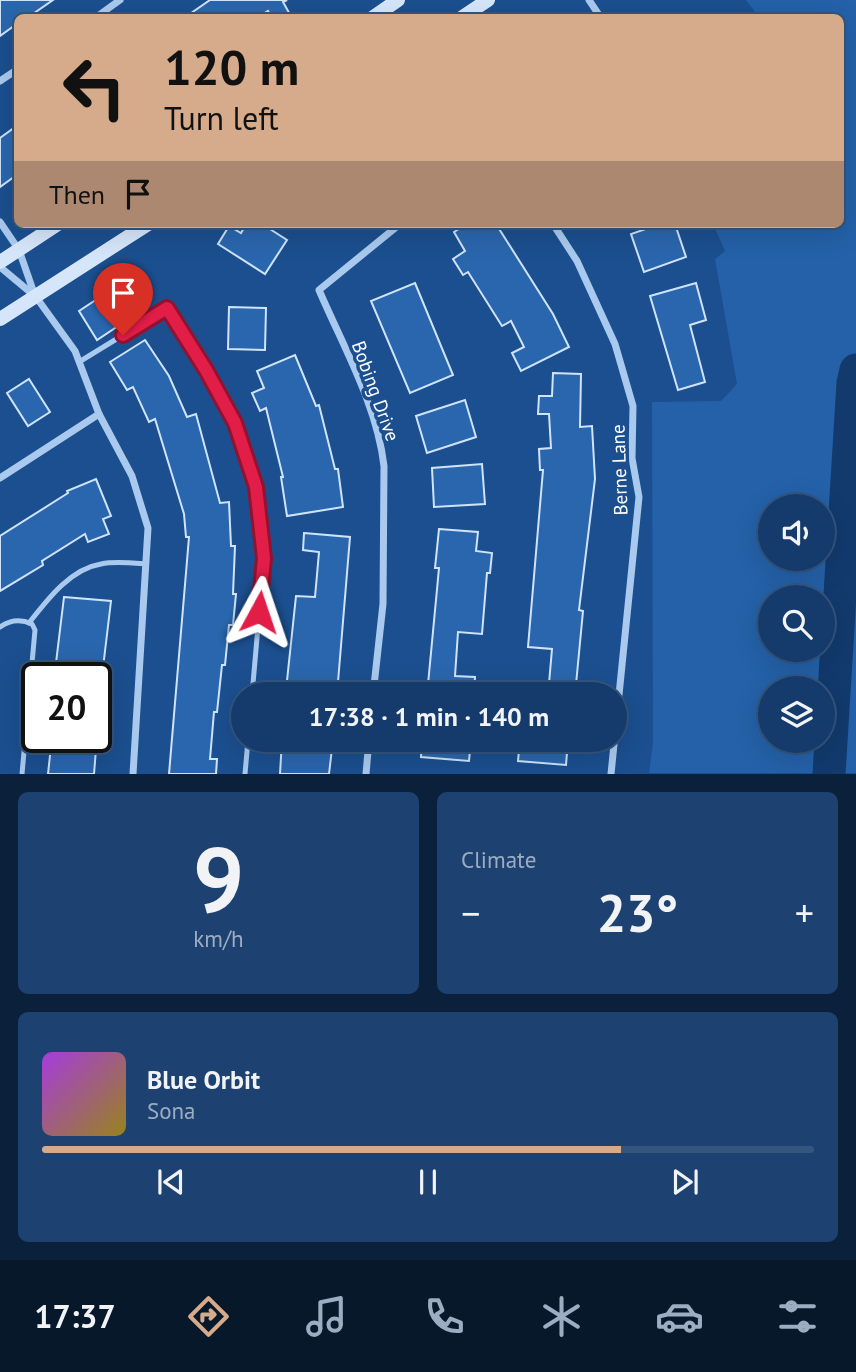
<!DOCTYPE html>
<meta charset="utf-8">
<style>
body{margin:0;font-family:"PT Sans",sans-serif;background:#1d4271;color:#f1f3f6;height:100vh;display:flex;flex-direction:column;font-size:26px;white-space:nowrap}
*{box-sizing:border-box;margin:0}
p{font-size:23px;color:#9dadc1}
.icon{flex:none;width:38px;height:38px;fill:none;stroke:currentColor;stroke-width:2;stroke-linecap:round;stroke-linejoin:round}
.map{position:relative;height:774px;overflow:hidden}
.details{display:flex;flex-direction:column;gap:18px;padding:18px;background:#0b203b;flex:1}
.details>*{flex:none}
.top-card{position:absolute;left:14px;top:14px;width:830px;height:214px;border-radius:10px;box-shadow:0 7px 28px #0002,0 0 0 2px #33557e;background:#d6ab8b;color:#111;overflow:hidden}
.controls{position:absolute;left:758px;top:494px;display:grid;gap:14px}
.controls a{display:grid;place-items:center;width:77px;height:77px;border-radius:50%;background:#143b6b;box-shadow:0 7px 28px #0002,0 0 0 2px #33557e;font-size:35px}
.speed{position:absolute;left:21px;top:662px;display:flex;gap:14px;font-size:35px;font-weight:700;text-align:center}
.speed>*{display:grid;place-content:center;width:91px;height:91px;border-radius:50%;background:#143b6b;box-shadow:0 7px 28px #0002,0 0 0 2px #33557e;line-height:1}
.speed .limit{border:4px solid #111;border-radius:10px;background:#fff;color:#111}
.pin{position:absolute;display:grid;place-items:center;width:60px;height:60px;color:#fff;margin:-72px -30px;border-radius:50% 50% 50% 0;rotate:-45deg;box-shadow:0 0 7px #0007}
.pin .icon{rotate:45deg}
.me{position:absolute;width:77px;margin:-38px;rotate:5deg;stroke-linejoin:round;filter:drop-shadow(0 0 5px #0008)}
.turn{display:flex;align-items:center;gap:24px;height:147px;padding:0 35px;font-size:32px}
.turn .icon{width:91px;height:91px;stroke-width:2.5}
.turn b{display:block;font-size:49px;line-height:60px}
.then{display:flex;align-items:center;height:66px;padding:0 35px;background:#0003;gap:14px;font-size:26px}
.big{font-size:52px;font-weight:700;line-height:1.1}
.details .card{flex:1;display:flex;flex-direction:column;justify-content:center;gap:10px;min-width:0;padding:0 24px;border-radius:10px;background:#1d4271}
.details .dial{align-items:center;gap:0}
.dial b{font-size:91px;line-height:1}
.song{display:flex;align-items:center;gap:21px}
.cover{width:84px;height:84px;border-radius:10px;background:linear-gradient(135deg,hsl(280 70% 55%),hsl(50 70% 35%))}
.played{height:7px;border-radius:4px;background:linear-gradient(90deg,#d6ab8b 75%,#33557e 75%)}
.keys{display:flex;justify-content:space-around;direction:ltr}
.heat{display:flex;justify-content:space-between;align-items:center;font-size:38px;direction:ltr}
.details .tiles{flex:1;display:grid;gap:18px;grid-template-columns:1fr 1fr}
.card:last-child{grid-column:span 2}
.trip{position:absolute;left:231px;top:682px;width:396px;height:70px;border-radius:35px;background:#143b6b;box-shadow:0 7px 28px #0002,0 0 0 2px #33557e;font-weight:700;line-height:70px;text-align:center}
.tabs{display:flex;height:112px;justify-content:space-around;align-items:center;background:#08182b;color:#9dadc1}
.tabs .icon{width:49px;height:49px}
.tabs .selected{color:#d6ab8b}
.tabs b{font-size:32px;color:#f1f3f6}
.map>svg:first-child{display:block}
.green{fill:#2461a8;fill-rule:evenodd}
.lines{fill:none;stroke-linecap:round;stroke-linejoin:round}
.river{stroke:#123a6d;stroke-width:33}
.building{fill:#2a66ad;stroke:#cfe3fa;stroke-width:2}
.service{stroke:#a9c9ee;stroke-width:5}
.minor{stroke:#a9c9ee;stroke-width:7}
.secondary{stroke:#d6e6fa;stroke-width:14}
.route-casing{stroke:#92132f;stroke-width:18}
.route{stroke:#e11d48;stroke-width:12}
.labels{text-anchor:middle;stroke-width:7;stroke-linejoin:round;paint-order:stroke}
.street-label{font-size:19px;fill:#fff;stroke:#1b4f8f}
</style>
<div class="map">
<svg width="856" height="774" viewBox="0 0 856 774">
<rect width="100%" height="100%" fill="#1b4f8f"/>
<path class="green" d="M746,0H856V773H649L653,742L652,402L721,401L737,384L715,259L725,251L713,224H840V18L755,17L756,13ZM770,506H822V558H770ZM770,597H822V649H770ZM770,688H822V740H770Z"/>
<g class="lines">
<path class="river" d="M829,774L853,383L856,370"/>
</g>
<g class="building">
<path d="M0,0H53L27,18H18V23L0,36Z"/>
<path d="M210,0H287L283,2L292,18H272L268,11L257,18H184Z"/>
<path d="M18,125V174L0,187V138Z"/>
<path d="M246,224H262L287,240L265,274L218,244L229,226L241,233Z"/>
<path d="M467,224H496L553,314L569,347L521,371L512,353L524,347L511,321L502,326L468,272L463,275L453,259L465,251L454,232Z"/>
<path d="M660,224H675L686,257L644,272L631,234Z"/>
<path d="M415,283L453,375L410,393L371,301Z"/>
<path d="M696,283L706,320L690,325L705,382L678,390L650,296Z"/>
<path d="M111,290L130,318L97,340L79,311Z"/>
<path d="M229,307L266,308L265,350L228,349Z"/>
<path d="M145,340L169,376L187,417L196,414L220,503L229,502L231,546H235L233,594H236L233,625H229L225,665H222L217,712H214L210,759H217L216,774H169L189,537H186L184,514L155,419L149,422L133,387L127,390L110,362Z"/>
<path d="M295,355L316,406L319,405L335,469H338L343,507L287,516L281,477H283L266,408L260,411L252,393L264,388L257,371Z"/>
<path d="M553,373L581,374L580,427L592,426L595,479L579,610L583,611L575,695H548L552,649L528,647L543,470H540L539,449L551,448L549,414H538L539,396H552Z"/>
<path d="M29,379L50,412L28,426L7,393Z"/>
<path d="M465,400L476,437L427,453L416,416Z"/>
<path d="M482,464L485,504L434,507L432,468Z"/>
<path d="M96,479L111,516L103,519L109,534L88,542L85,534L42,561L43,565L0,591V536L68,493L67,491Z"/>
<path d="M439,529L478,532L476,551L492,553L490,573H487L482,634L458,632L455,676L475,677L474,695H427L439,568H435Z"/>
<path d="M304,533L350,537L337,694L286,690L296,596L315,597L319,552L303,550Z"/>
<path d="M64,597L111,601L102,676L55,671Z"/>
<path d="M52,737H97L94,774H48Z"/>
<path d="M282,740H333L329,774H280Z"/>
<path d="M422,740H471L469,761L421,757Z"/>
<path d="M520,740H568L566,765L518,761Z"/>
</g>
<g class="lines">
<g class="service">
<path d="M79,362L167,308L206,370L235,423L256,487L264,558L252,695"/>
<path d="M29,623C47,600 70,569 101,564C115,561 132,563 146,564"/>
<path d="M0,627C10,620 21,619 32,624L35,630L22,774"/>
<path d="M245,774L248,740"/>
</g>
<g class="minor">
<path d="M589,0L601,18"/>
<path d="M95,18L120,0"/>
<path d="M0,81L18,69"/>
<path d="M0,222L19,250L35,296"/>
<path d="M553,224L577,261L615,344L633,406L632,458L639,497L611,774"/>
<path d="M0,267L36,297L75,351L99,414L132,476L148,528L133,774"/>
<path d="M0,478L99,414"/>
<path d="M373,695L383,604L384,466C377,405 343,346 319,290L400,224"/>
<path d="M366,774L369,740"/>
</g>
<g class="secondary">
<path d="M372,18L398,0"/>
<path d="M461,18L488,0"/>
<path d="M0,262L58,224"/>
<path d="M0,319L148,224"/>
</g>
</g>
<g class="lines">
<defs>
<path id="route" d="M123,335L167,308L206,370L235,423L256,487L264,558L259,612"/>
</defs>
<use href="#route" class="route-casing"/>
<use href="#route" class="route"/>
</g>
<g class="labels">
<g class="street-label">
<text transform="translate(376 391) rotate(70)" y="7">Bobing Drive</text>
<text transform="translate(619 470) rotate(-92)" y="7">Berne Lane</text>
</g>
</g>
</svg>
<div class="controls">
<a><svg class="icon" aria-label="sound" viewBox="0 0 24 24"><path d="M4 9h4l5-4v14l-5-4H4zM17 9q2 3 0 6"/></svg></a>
<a><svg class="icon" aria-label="search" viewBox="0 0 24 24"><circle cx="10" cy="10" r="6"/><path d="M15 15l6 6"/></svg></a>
<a><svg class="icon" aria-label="layers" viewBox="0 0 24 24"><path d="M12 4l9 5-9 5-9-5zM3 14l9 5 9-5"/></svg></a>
</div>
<div class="speed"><div class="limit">20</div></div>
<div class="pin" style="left:123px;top:335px;background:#d93025"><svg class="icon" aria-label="arrive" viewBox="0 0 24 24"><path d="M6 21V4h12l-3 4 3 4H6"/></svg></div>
<svg class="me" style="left:259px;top:612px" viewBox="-20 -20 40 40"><path d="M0-17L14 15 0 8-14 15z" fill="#e11d48" stroke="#fff" stroke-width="4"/></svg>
<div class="trip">17:38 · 1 min · 140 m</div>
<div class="top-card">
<div class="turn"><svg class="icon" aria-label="left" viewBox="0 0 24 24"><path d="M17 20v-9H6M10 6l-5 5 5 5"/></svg><div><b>120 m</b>Turn left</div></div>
<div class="then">Then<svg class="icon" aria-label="arrive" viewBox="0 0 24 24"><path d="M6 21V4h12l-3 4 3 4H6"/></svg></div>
</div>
</div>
<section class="details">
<div class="tiles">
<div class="card dial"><b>9</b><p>km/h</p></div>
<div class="card"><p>Climate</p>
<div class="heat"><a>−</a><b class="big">23°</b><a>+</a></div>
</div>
<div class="card">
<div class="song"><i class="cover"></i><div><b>Blue Orbit</b><p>Sona</p></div></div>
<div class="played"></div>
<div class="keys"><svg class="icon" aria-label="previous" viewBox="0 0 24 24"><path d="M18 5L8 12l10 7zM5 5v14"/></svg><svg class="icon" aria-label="pause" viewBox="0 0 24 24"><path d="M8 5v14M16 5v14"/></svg><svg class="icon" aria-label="next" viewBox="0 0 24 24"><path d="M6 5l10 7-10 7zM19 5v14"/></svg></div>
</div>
</div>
</section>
<nav class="tabs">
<b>17:37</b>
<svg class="icon selected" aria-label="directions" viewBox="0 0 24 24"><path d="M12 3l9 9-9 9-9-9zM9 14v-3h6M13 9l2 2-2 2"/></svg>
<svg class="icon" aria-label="music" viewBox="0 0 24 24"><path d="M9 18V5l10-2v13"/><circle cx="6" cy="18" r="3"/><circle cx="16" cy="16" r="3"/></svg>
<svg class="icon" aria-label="phone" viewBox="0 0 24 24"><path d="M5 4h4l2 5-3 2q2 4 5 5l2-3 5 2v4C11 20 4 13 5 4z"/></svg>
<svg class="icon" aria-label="climate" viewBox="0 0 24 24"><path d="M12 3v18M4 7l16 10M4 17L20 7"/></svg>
<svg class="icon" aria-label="car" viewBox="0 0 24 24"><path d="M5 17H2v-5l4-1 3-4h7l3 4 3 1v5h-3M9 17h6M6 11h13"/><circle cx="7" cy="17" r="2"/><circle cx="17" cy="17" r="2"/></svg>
<svg class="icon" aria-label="filters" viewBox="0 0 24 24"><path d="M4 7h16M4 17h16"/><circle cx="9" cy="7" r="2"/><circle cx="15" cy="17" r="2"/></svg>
</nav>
